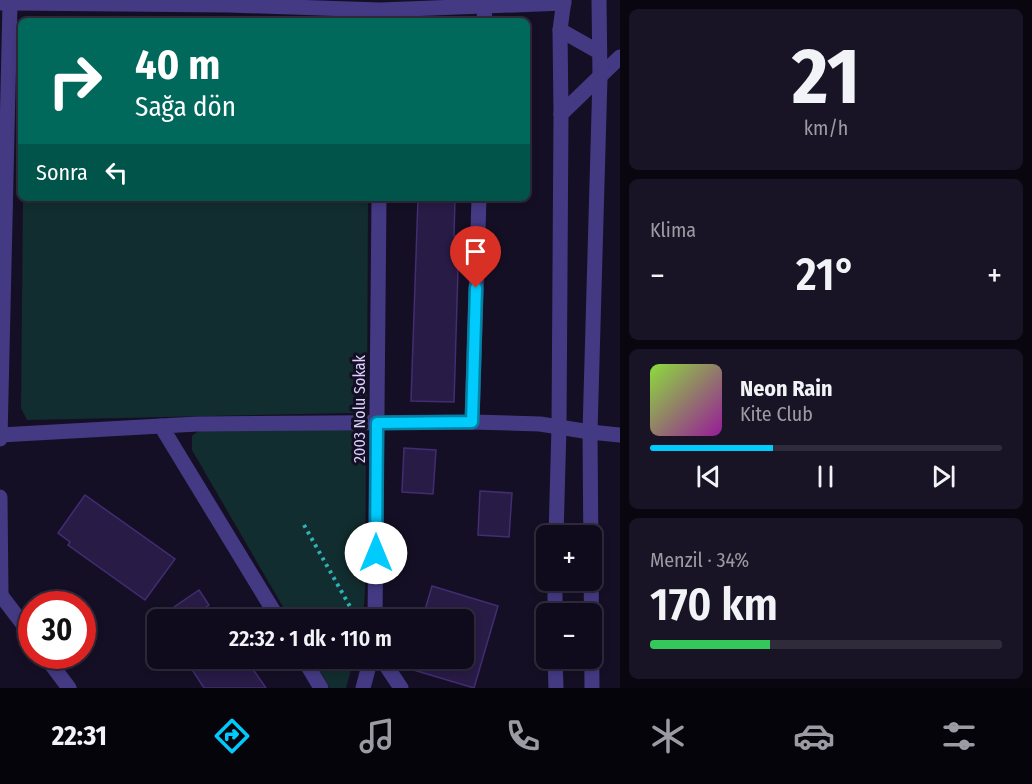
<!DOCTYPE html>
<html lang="tr">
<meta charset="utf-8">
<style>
body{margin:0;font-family:"Fira Sans Condensed",sans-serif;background:#191425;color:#f1f3f6;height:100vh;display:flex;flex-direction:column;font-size:22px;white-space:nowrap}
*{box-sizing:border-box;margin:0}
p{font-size:20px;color:#9c9ba3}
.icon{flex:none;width:33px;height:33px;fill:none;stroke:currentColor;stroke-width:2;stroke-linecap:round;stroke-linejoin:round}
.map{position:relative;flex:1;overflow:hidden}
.drawer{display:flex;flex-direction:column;gap:9px;padding:9px;background:#09060f;width:412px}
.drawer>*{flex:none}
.banner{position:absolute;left:18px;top:18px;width:512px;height:183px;border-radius:9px;box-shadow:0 3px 9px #0003,0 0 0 2px #302b3b;background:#00695c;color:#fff;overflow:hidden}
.controls{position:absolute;left:536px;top:525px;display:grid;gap:12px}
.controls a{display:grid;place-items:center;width:66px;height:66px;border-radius:9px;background:#100b1c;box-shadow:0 3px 9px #0003,0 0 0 2px #302b3b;font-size:30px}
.speed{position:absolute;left:18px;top:591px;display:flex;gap:12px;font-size:30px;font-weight:700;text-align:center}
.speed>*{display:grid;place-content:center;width:78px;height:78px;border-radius:50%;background:#100b1c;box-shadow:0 3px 9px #0003,0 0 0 2px #302b3b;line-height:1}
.speed .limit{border:9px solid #d22;background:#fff;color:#111}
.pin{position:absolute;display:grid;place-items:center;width:51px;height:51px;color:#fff;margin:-62px -26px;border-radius:50% 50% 50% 0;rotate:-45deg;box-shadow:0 0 6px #0007}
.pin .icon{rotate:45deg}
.me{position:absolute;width:66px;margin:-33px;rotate:0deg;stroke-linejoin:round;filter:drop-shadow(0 0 4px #0008)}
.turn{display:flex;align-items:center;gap:21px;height:126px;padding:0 18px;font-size:27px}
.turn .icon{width:78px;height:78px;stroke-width:2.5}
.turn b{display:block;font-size:42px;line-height:51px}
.then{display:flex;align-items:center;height:57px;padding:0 18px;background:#0003;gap:12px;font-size:22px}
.big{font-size:45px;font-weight:600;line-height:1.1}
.drawer .tile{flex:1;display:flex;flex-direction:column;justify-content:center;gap:9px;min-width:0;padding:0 21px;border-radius:9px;background:#191425}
.drawer .dial{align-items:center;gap:0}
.dial b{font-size:78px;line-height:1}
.song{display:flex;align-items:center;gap:18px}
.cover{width:72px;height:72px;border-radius:9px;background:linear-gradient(135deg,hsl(90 70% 55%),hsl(300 70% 35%))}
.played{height:6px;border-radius:3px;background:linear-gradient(90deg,#01cafd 35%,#302b3b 35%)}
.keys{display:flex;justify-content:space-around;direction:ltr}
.heat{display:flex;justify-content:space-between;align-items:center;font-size:33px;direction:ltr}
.charge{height:9px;border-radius:4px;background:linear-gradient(90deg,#34c759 34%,#302b3b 0)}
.trip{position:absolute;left:147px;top:609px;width:327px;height:60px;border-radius:9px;background:#100b1c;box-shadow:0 3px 9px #0003,0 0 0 2px #302b3b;font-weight:600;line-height:60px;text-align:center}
.dock{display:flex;height:96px;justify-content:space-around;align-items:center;background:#06040b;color:#9c9ba3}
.dock .icon{width:42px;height:42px}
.dock .selected{color:#01cafd}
.dock b{font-size:27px;color:#f1f3f6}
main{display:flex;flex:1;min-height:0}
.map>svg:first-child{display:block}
.green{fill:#122d2f}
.building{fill:#281b46;stroke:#422d72;stroke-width:1.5}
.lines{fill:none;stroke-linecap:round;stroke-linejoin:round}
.path{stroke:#2fb1b7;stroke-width:4;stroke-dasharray:3 4.5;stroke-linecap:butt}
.minor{stroke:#443a84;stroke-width:15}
.tertiary{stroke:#443a84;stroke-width:15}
.route-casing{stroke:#0183a4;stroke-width:15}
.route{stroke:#01cafd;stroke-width:10}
.labels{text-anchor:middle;stroke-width:6;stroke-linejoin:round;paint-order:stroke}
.street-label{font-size:16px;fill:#ddd3ff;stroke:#150f25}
</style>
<main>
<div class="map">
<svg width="620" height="688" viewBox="0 0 620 688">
<rect width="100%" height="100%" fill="#150f25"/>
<g class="green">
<path d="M23,198H368L367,411L352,413L27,420L21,408Z"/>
<path d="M201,429L356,430L364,434L366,444L365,590L363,619H290L192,450V436Z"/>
<path d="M313,659H354L346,688H330Z"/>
</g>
<g class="building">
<path d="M418,198H455L454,236H459L454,402L411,401Z"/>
<path d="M404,448L436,450L433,494L402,492Z"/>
<path d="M480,491L512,493L509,537L478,535Z"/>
<path d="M85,495L175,559L145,600L68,545L70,542L58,533Z"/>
<path d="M432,586L498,606L474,688L397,665L393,658H464V620H422Z"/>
<path d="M199,590L209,605L205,608L213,620H155Z"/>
<path d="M189,658H240L246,668L250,665L266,688H204L191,668L194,666Z"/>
</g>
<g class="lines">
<path class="path" d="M304,525L357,619"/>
<g class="minor">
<path d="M10,0V3L229,5L380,10L564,3"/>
<path d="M599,0L600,77"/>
<path d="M0,3H10L0,439"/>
<path d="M484,21L485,5"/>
<path d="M560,30L599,52"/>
<path d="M561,114L560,30L564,0"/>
<path d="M561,114L620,57"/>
<path d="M472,422L479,198"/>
<path d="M0,435L161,426"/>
<path d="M0,497L1,594"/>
<path d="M0,594L32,636"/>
<path d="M279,620L161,426L198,424L472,422L540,424L590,432L620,435"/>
<path d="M375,620L379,198"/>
<path d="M45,656L69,688"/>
<path d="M303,658L321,688"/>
<path d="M381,658L401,688"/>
<path d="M363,688L371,658"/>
</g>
<g class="tertiary">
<path d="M556,536L559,427L561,114"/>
<path d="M555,614V580"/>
<path d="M555,658L556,688"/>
<path d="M592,688L590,432L600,77"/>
</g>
</g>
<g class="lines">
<defs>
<path id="route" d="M376,553L377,423L472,422L476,288"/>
</defs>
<use href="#route" class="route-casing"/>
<use href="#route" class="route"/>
</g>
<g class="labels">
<g class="street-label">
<text transform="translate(359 409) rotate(-90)" y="6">2003 Nolu Sokak</text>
</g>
</g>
</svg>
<div class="controls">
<a>+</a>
<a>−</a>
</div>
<div class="speed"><div class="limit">30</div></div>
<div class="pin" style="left:476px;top:288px;background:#d93025"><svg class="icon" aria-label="arrive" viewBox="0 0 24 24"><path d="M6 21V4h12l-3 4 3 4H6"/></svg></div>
<svg class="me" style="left:376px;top:553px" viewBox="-20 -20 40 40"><circle r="19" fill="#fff"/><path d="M0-13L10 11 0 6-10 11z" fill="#01cafd"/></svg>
<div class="trip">22:32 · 1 dk · 110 m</div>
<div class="banner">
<div class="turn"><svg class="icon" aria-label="right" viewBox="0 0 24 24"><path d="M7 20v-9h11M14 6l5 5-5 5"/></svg><div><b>40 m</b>Sağa dön</div></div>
<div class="then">Sonra<svg class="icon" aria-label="left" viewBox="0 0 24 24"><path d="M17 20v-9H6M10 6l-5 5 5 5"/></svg></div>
</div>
</div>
<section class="drawer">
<div class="tile dial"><b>21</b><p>km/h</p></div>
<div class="tile"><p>Klima</p>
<div class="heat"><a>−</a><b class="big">21°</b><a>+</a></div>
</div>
<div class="tile">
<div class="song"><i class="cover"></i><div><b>Neon Rain</b><p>Kite Club</p></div></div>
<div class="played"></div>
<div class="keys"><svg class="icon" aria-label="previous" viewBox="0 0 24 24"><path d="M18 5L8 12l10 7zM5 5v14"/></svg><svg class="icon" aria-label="pause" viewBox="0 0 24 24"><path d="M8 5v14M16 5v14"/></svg><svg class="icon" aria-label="next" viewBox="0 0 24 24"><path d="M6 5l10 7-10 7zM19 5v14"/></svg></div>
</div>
<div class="tile"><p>Menzil · 34%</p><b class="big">170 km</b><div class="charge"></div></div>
</section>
</main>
<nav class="dock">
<b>22:31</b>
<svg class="icon selected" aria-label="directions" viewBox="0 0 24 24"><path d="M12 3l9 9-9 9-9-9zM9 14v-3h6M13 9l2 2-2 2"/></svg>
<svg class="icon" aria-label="music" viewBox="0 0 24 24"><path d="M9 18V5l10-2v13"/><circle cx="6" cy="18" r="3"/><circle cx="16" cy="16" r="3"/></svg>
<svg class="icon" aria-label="phone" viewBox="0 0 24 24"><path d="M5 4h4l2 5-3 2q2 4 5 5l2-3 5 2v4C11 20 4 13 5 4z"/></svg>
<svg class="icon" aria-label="climate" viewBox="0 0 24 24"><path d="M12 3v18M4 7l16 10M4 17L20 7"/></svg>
<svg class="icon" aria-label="car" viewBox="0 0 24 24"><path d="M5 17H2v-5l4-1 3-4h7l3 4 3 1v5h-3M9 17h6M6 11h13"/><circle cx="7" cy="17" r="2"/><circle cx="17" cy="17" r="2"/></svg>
<svg class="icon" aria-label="filters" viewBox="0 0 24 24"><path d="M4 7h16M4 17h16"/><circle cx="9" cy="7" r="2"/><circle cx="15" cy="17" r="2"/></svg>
</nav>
